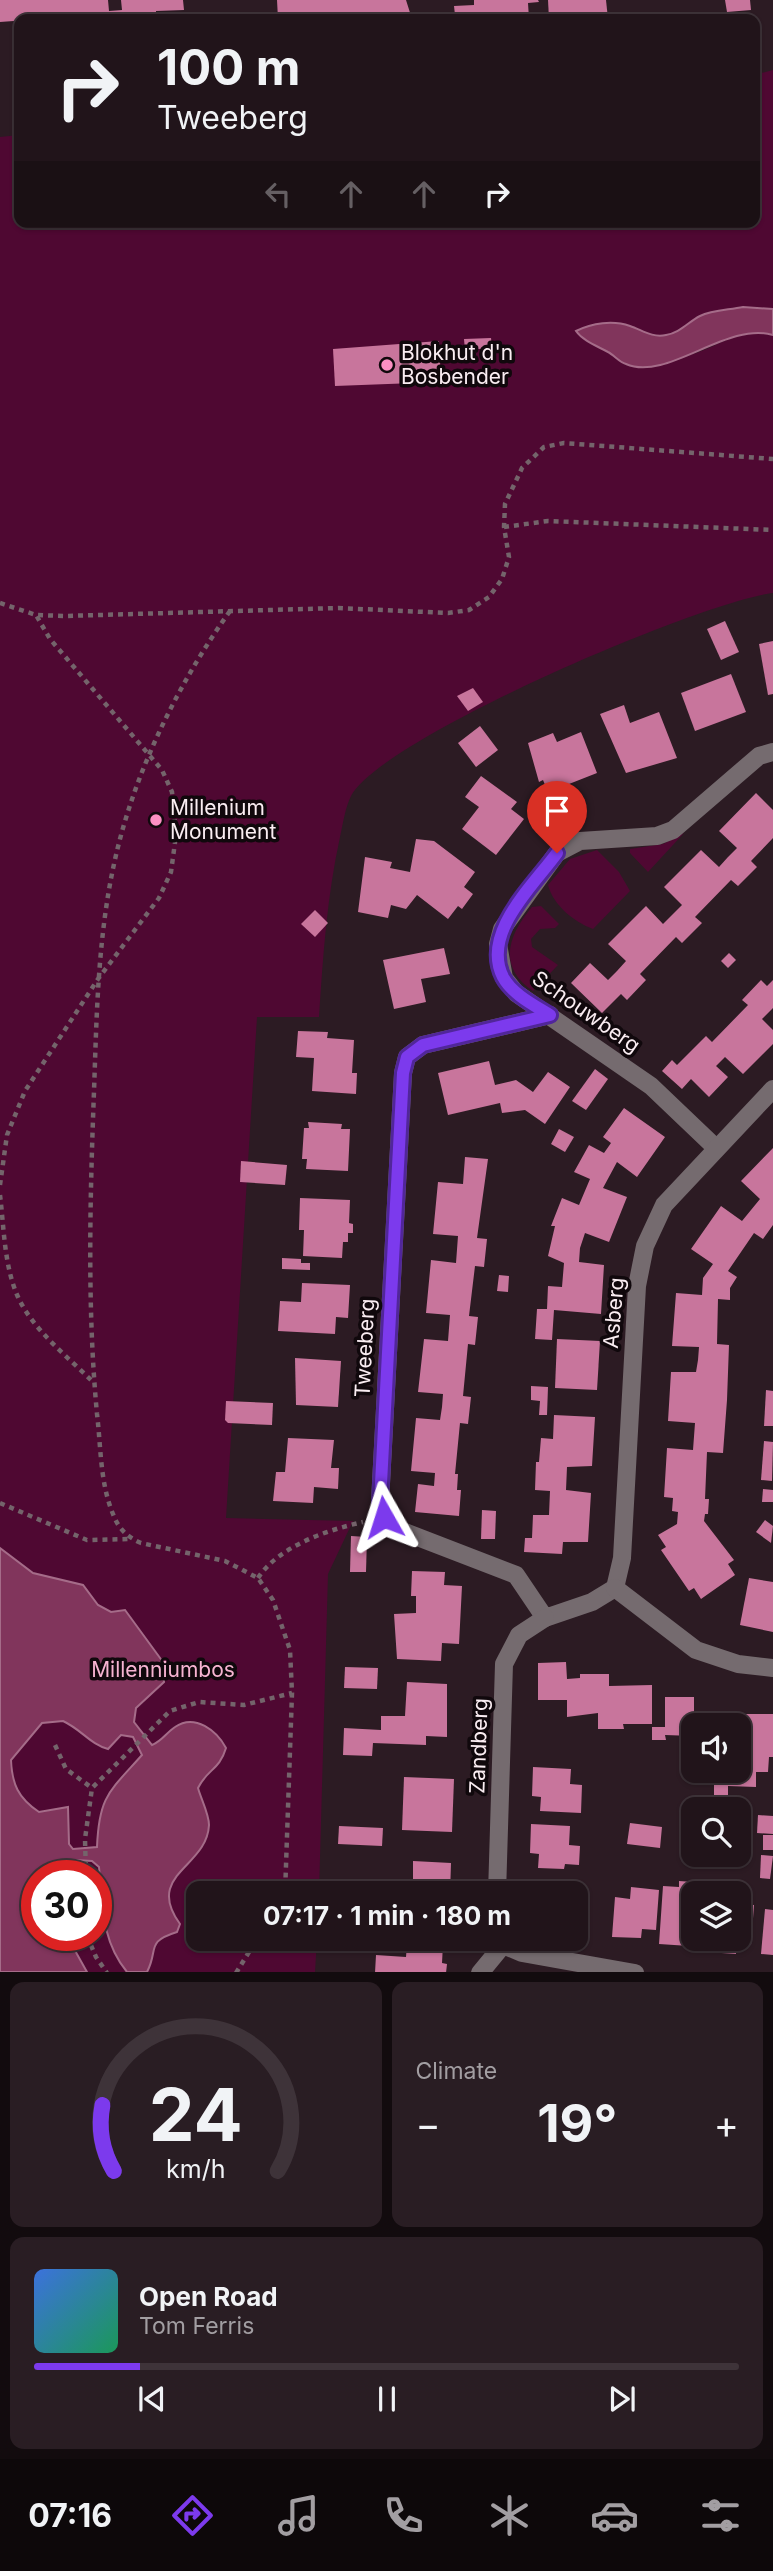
<!DOCTYPE html>
<meta charset="utf-8">
<style>
body{margin:0;font-family:Inter,sans-serif;background:#291d23;color:#f1f3f6;height:100vh;display:flex;flex-direction:column;font-size:26px;white-space:nowrap}
*{box-sizing:border-box;margin:0}
p{font-size:23px;color:#a29ea2}
.icon{flex:none;width:38px;height:38px;fill:none;stroke:currentColor;stroke-width:2;stroke-linecap:round;stroke-linejoin:round}
.map{position:relative;height:1972px;overflow:hidden}
.details{display:flex;flex-direction:column;gap:10px;padding:10px;background:#120b0e;flex:1}
.details>*{flex:none}
.hud{position:absolute;left:14px;top:14px;width:746px;height:214px;border-radius:14px;box-shadow:0 2px 5px #0004,0 0 0 2px #3e3339;background:#21141a;color:#f1f3f6;overflow:hidden}
.fabs{position:absolute;left:681px;top:1713px;display:grid;gap:14px}
.fabs a{display:grid;place-items:center;width:70px;height:70px;border-radius:14px;background:#21141a;box-shadow:0 2px 5px #0004,0 0 0 2px #3e3339;font-size:35px}
.speed{position:absolute;left:21px;top:1860px;display:flex;gap:14px;font-size:35px;font-weight:700;text-align:center}
.speed>*{display:grid;place-content:center;width:91px;height:91px;border-radius:50%;background:#21141a;box-shadow:0 2px 5px #0004,0 0 0 2px #3e3339;line-height:1}
.speed .limit{border:10px solid #d22;background:#fff;color:#111}
.pin{position:absolute;display:grid;place-items:center;width:60px;height:60px;color:#fff;margin:-72px -30px;border-radius:50% 50% 50% 0;rotate:-45deg;box-shadow:0 0 7px #0007}
.pin .icon{rotate:45deg}
.me{position:absolute;width:77px;margin:-38px;rotate:354deg;stroke-linejoin:round;filter:drop-shadow(0 0 5px #0008)}
.turn{display:flex;align-items:center;gap:24px;height:147px;padding:0 28px;font-size:32px}
.turn .icon{width:91px;height:91px;stroke-width:2.5}
.turn b{display:block;font-size:49px;line-height:60px}
.lanes{display:flex;align-items:center;height:66px;padding:0 28px;background:#0003;justify-content:center;gap:35px;direction:ltr}
.lanes .off{opacity:.35}
.big{font-size:52px;font-weight:700;line-height:1.1}
.details .widget{flex:1;display:flex;flex-direction:column;justify-content:center;gap:10px;min-width:0;padding:0 24px;border-radius:14px;background:#291d23}
.details .dial{align-items:center;gap:0}
.dial svg{height:182px;overflow:visible;fill:none;stroke:#3e3339;stroke-width:7;stroke-linecap:round;text-anchor:middle}
.dial text{fill:#f1f3f6;stroke:none}
.song{display:flex;align-items:center;gap:21px}
.cover{width:84px;height:84px;border-radius:10px;background:linear-gradient(135deg,hsl(220 70% 55%),hsl(150 70% 35%))}
.played{height:7px;border-radius:4px;background:linear-gradient(90deg,#7c3aed 15%,#3e3339 15%)}
.keys{display:flex;justify-content:space-around;direction:ltr}
.heat{display:flex;justify-content:space-between;align-items:center;font-size:38px;direction:ltr}
.details .tiles{flex:1;display:grid;gap:10px;grid-template-columns:1fr 1fr}
.widget:last-child{grid-column:span 2}
.trip{position:absolute;left:186px;top:1881px;width:402px;height:70px;border-radius:14px;background:#21141a;box-shadow:0 2px 5px #0004,0 0 0 2px #3e3339;font-weight:700;line-height:70px;text-align:center}
.tab-bar{display:flex;height:112px;justify-content:space-around;align-items:center;background:#0d080a;color:#a29ea2}
.tab-bar .icon{width:49px;height:49px}
.tab-bar .on{color:#7c3aed}
.tab-bar b{font-size:32px;color:#f1f3f6}
.map>svg:first-child{display:block}
.green{fill:#4f0832;fill-rule:evenodd}
.water{fill:#81355c;stroke:#a56c89;stroke-width:2;fill-rule:evenodd}
.building{fill:#c8759c}
.lines{fill:none;stroke-linecap:round;stroke-linejoin:round}
.path{stroke:#74646b;stroke-width:4.5;stroke-dasharray:5 5;stroke-linecap:butt}
.minor{stroke:#756b6f;stroke-width:18}
.route-casing{stroke:#51269a;stroke-width:18}
.route{stroke:#7c3aed;stroke-width:12}
.poi-dot{fill:#fc8fc3;stroke:#10080c;stroke-width:2.5}
.labels{text-anchor:middle;stroke-width:7;stroke-linejoin:round;paint-order:stroke}
.poi-label{font-size:21px;fill:#faedf2;stroke:#10080c;text-anchor:start}
.street-label{font-size:21px;fill:#faedf2;stroke:#10080c}
.park-label{font-size:21px;fill:#f7b4d2;stroke:#10080c}
</style>
<div class="map">
<svg width="773" height="1973" viewBox="0 0 773 1973">
<rect width="100%" height="100%" fill="#2c1b23"/>
<g class="green">
<path d="M773,70V309C749,307 724,306 701,316C694,318 689,325 683,329C665,339 647,336 630,326L612,354L626,365C648,361 673,361 693,354C720,345 744,326 773,335V593C702,601 381,738 351,796C345,808 343,824 340,837C327,896 323,956 319,1017H257L226,1518L353,1521L328,1574L319,1893L198,1894V1939H317L315,1972H0V137L19,135V222H754V75ZM37,1876H96V1936H37Z"/>
<path d="M684,833L648,872L630,853V849L663,844Z"/>
<path d="M597,850L619,872L630,891L593,929C574,922 553,905 548,885L570,859Z"/>
<path d="M541,906L559,924L555,928L540,929L531,939L532,947L558,965L533,991C497,967 508,935 532,907Z"/>
</g>
<g class="water">
<path d="M743,307L773,309V335C727,321 667,382 626,364C619,362 614,355 608,352C597,346 583,341 576,331C592,323 613,320 630,326C642,330 652,338 666,335C680,333 688,322 700,316C712,310 729,310 743,307Z"/>
<path d="M0,1548L33,1573L83,1585L98,1605L111,1612L125,1610L163,1662L164,1682L136,1708L134,1722L152,1745C162,1741 166,1733 175,1727C195,1713 217,1731 226,1748C219,1771 208,1768 198,1788C201,1799 209,1814 209,1825C207,1868 144,1874 180,1924L177,1932C145,1942 159,1949 147,1972H127C101,1940 103,1906 99,1867L92,1861L76,1860L68,1869V1876H37V1936H72L73,1947L87,1972H0ZM63,1721C82,1730 90,1744 108,1749L121,1735L133,1737L142,1755C109,1792 99,1796 97,1847L73,1849L69,1844L68,1807L39,1812C18,1798 12,1784 11,1760L42,1723Z"/>
</g>
<g class="building">
<path d="M0,0H108L109,11L122,10L121,0H183L184,10L156,11V19H82V16L0,22Z"/>
<path d="M277,0H406L412,19H353L352,14L333,15V19H278Z"/>
<path d="M474,0H538L539,2L528,3L529,19H471L470,15H455L454,6L474,5Z"/>
<path d="M548,0H606L608,19H549Z"/>
<path d="M725,0H750L751,10L727,12Z"/>
<path d="M491,338L492,348L465,350L464,339Z"/>
<path d="M439,341L441,382L335,386L333,349Z"/>
<path d="M725,621L739,652L721,660L707,629Z"/>
<path d="M773,641V694L768,695L759,644Z"/>
<path d="M731,674L746,712L695,731L681,693Z"/>
<path d="M473,688L483,702L468,711L457,696Z"/>
<path d="M624,705L630,723L659,712L677,758L626,773L600,714Z"/>
<path d="M480,726L498,750L476,767L458,743Z"/>
<path d="M581,732L597,773L569,784L570,789L550,797L543,780L539,782L528,743L553,733L557,742Z"/>
<path d="M481,776L517,802L511,809L524,819L496,855L462,829L479,807L465,797Z"/>
<path d="M756,793L773,810V838L751,861L757,867L738,886L731,880L695,917L702,923L682,943L676,937L640,974L646,980L627,1000L621,994L602,1013L571,983L590,963L608,980L617,971L626,961L608,944L646,906L663,924L682,905L664,887L701,850L719,867L728,857L737,848L719,831Z"/>
<path d="M416,839L434,841L475,872L464,887L473,894L462,909L458,906L448,919L417,895L406,909L391,905L388,918L358,912L365,857L392,862L390,868L410,872Z"/>
<path d="M315,910L328,923L315,937L301,924Z"/>
<path d="M444,948L450,974L421,979L426,1002L394,1009L383,960Z"/>
<path d="M729,953L736,960L728,968L721,961Z"/>
<path d="M761,980L767,986L773,980V1008L762,1019L773,1030V1044L743,1074L725,1057L716,1066L728,1077L709,1097L691,1079L682,1089L662,1071L672,1060L677,1065L706,1036L712,1042L748,1005L742,1000Z"/>
<path d="M298,1031L328,1032L327,1038L354,1040L352,1073H357L356,1094L312,1091L314,1058L296,1057Z"/>
<path d="M489,1061L495,1085L516,1080L533,1092L548,1072L570,1087L545,1124L525,1110L502,1113L500,1103L448,1115L438,1073Z"/>
<path d="M595,1069L608,1079L586,1110L572,1101Z"/>
<path d="M624,1108L665,1137L637,1177L617,1162L603,1188L627,1197L609,1242L585,1233L580,1248L579,1262L604,1265L601,1314L554,1310L552,1340L535,1339L537,1309H547L548,1286L562,1287L564,1263L548,1256L555,1226H551L562,1198L579,1205L590,1179L574,1172L589,1145L604,1153L611,1143L603,1137Z"/>
<path d="M308,1122L342,1124L341,1129H350L348,1171L306,1169L307,1159H302L304,1128H309Z"/>
<path d="M559,1129L574,1137L565,1152L551,1144Z"/>
<path d="M773,1148V1225L763,1239L754,1233L728,1271L737,1277L730,1288V1300L718,1299L717,1344L729,1345L727,1400L723,1453L707,1452L705,1499H709L708,1514H705L704,1521L734,1560L728,1564L735,1575L701,1599L694,1588L689,1591L661,1550L666,1547L658,1535L677,1524L678,1512L672,1511L673,1498L664,1497L667,1448L693,1450L695,1423L668,1421L671,1372H696L698,1360L699,1347L672,1346L676,1293L702,1295L703,1278L713,1264L691,1249L721,1206L742,1221L760,1199L741,1181Z"/>
<path d="M465,1157L488,1159L477,1238L487,1239L484,1267L475,1266L469,1316L478,1317L475,1345L468,1344L463,1396L471,1397L468,1424L460,1423L455,1474H458L457,1490H461L459,1516L415,1512L418,1484L434,1486L435,1473L411,1471L416,1418L440,1420L442,1407L443,1394L418,1392L424,1339L448,1341L450,1315L426,1313L431,1260L456,1263L458,1236L433,1234L438,1182L463,1184Z"/>
<path d="M241,1161L287,1165L285,1185L240,1182Z"/>
<path d="M300,1198L350,1200L349,1223L353,1224V1233H348V1242H343L342,1258L303,1256L304,1230H299Z"/>
<path d="M282,1258L301,1259V1263H310V1270L282,1269Z"/>
<path d="M499,1275L509,1276L508,1292L497,1291Z"/>
<path d="M302,1283L350,1285L348,1318L336,1317L335,1334L278,1331L280,1301L301,1302Z"/>
<path d="M557,1339L600,1341L597,1390L555,1388Z"/>
<path d="M295,1358L341,1361L338,1407L296,1405Z"/>
<path d="M531,1386L548,1387L547,1415H539L540,1401L531,1400Z"/>
<path d="M766,1390L773,1391V1426H764Z"/>
<path d="M226,1401L273,1403L272,1425L228,1423L225,1420Z"/>
<path d="M554,1415L595,1417L592,1466L567,1467L566,1490L591,1493L588,1542H563L562,1554L524,1552L525,1538H532L533,1515H549L550,1491L535,1490L536,1462H539L541,1438L553,1439Z"/>
<path d="M288,1438L334,1440L331,1468H339L338,1489L314,1487L313,1503L273,1501L276,1472H285Z"/>
<path d="M764,1441L773,1442L772,1481L761,1480Z"/>
<path d="M763,1489L773,1490V1502H762Z"/>
<path d="M482,1510L496,1511L495,1539H481Z"/>
<path d="M765,1520L773,1526L771,1543L756,1532Z"/>
<path d="M351,1536L367,1537L366,1572H350Z"/>
<path d="M412,1571L445,1572L444,1585L462,1586L459,1644L442,1643L441,1661L397,1659L394,1614L416,1613V1596H411Z"/>
<path d="M749,1578L773,1582V1632L740,1625Z"/>
<path d="M566,1662L567,1679L580,1678V1674H609V1686L652,1685V1724H623L624,1729H598V1713L567,1717V1700H538V1663Z"/>
<path d="M345,1667L378,1668L377,1689L344,1688Z"/>
<path d="M407,1682L447,1684V1737L426,1736V1745L373,1743L372,1756L343,1755L344,1728L381,1730V1716H405Z"/>
<path d="M665,1697H694V1713L715,1712V1726H693V1736L665,1735L666,1740H652V1727H665Z"/>
<path d="M728,1714H773V1757H769L768,1772H756V1787L728,1786V1798H714V1771H738V1726H728Z"/>
<path d="M533,1767L571,1769L570,1784L582,1785L581,1813L540,1811L541,1797L532,1796Z"/>
<path d="M404,1777L454,1779L452,1832L402,1830Z"/>
<path d="M758,1815L773,1816V1834L757,1833Z"/>
<path d="M630,1823L662,1827L660,1848L627,1844Z"/>
<path d="M531,1824L570,1826L569,1845L580,1846L579,1865L565,1864L564,1869L538,1868L539,1854L530,1853Z"/>
<path d="M339,1826L383,1828L382,1846L338,1844Z"/>
<rect x="763" y="1835" width="10" height="15"/>
<path d="M761,1855L773,1856L770,1879L760,1878Z"/>
<path d="M413,1861L451,1863L450,1894H385L388,1882L413,1883Z"/>
<path d="M528,1881L568,1883V1894H528Z"/>
<path d="M679,1881L707,1883L706,1894H693V1937H689V1946L659,1944L663,1886L679,1887Z"/>
<path d="M631,1887L659,1890L656,1930L642,1929L641,1938L612,1937L615,1897L630,1899Z"/>
<path d="M738,1904L754,1905L751,1945L736,1944V1954L707,1952L708,1939H738Z"/>
<path d="M765,1909L773,1910V1955L761,1954Z"/>
<path d="M407,1943L443,1944L442,1963L447,1964L446,1973H375L376,1955L406,1957Z"/>
</g>
<g class="lines">
<g class="path">
<path d="M504,527L548,521L773,530"/>
<path d="M0,603L36,615L65,616L338,608L448,613L469,610L489,597L502,579L509,557L504,527L505,504L522,468L544,447L564,443L773,459"/>
<path d="M230,611C182,678 141,759 120,839C98,922 97,1006 94,1091C90,1199 87,1307 97,1414C101,1447 100,1483 113,1514C118,1528 127,1537 141,1543L225,1561L258,1578L273,1600L290,1650L292,1693L285,1894"/>
<path d="M0,1185L7,1135L25,1091L98,979L159,898L171,872L176,835L172,792L162,770L50,639L36,615"/>
<path d="M0,1195C4,1227 4,1266 18,1297C33,1330 68,1357 93,1382"/>
<path d="M0,1503L87,1540L131,1539"/>
<path d="M258,1578C279,1546 327,1530 363,1522"/>
<path d="M55,1745L66,1769L92,1788"/>
<path d="M86,1876L85,1839L92,1788L170,1711L199,1702L244,1705L292,1693"/>
<path d="M87,1936L96,1957L107,1973"/>
<path d="M236,1973L257,1939"/>
</g>
<g class="minor">
<path d="M550,1015L423,1045L407,1057L403,1073L380,1502L384,1517L397,1529L516,1575L545,1618L592,1602L615,1588"/>
<path d="M716,1148L651,1086L516,993L504,978L498,944L502,929L557,853L580,841L657,836L673,830L759,756L773,752"/>
<path d="M615,1588L622,1558L637,1286L645,1246L664,1205L773,1089"/>
<path d="M615,1588L696,1650L738,1664L773,1668"/>
<path d="M497,1894L504,1664L519,1635L545,1618"/>
<path d="M501,1939L503,1945L522,1953L635,1973"/>
<path d="M480,1973L503,1945"/>
</g>
</g>
<g class="lines">
<defs>
<path id="route" d="M384,1517L380,1502L403,1073L407,1057L423,1045L550,1015C534,1005 512,994 503,977C481,933 533,886 557,853"/>
</defs>
<use href="#route" class="route-casing"/>
<use href="#route" class="route"/>
</g>
<g class="poi-dot">
<circle cx="387" cy="365" r="7"/>
<circle cx="156" cy="820" r="7"/>
</g>
<g class="labels">
<g class="poi-label">
<text x="401" y="360">Blokhut d'n<tspan x="401" dy="24">Bosbender</tspan></text>
<text x="170" y="815">Millenium<tspan x="170" dy="24">Monument</tspan></text>
</g>
<g class="street-label">
<text transform="translate(586 1012) rotate(35)" y="7">Schouwberg</text>
<text transform="translate(614 1313) rotate(-85)" y="7">Asberg</text>
<text transform="translate(365 1348) rotate(-87)" y="7">Tweeberg</text>
<text transform="translate(479 1746) rotate(-88)" y="7">Zandberg</text>
</g>
<g class="park-label">
<text x="163" y="1677">Millenniumbos</text>
</g>
</g>
</svg>
<div class="fabs">
<a><svg class="icon" aria-label="sound" viewBox="0 0 24 24"><path d="M4 9h4l5-4v14l-5-4H4zM17 9q2 3 0 6"/></svg></a>
<a><svg class="icon" aria-label="search" viewBox="0 0 24 24"><circle cx="10" cy="10" r="6"/><path d="M15 15l6 6"/></svg></a>
<a><svg class="icon" aria-label="layers" viewBox="0 0 24 24"><path d="M12 4l9 5-9 5-9-5zM3 14l9 5 9-5"/></svg></a>
</div>
<div class="speed"><div class="limit">30</div></div>
<div class="pin" style="left:557px;top:853px;background:#d93025"><svg class="icon" aria-label="arrive" viewBox="0 0 24 24"><path d="M6 21V4h12l-3 4 3 4H6"/></svg></div>
<svg class="me" style="left:384px;top:1517px" viewBox="-20 -20 40 40"><path d="M0-17L14 15 0 8-14 15z" fill="#7c3aed" stroke="#fff" stroke-width="4"/></svg>
<div class="trip">07:17 · 1 min · 180 m</div>
<div class="hud">
<div class="turn"><svg class="icon" aria-label="right" viewBox="0 0 24 24"><path d="M7 20v-9h11M14 6l5 5-5 5"/></svg><div><b>100 m</b>Tweeberg</div></div>
<div class="lanes"><svg class="icon off" aria-label="left" viewBox="0 0 24 24"><path d="M17 20v-9H6M10 6l-5 5 5 5"/></svg><svg class="icon off" aria-label="ahead" viewBox="0 0 24 24"><path d="M12 20V5M6 11l6-6 6 6"/></svg><svg class="icon off" aria-label="ahead" viewBox="0 0 24 24"><path d="M12 20V5M6 11l6-6 6 6"/></svg><svg class="icon" aria-label="right" viewBox="0 0 24 24"><path d="M7 20v-9h11M14 6l5 5-5 5"/></svg></div>
</div>
</div>
<section class="details">
<div class="tiles">
<div class="widget dial"><svg viewBox="0 0 100 80">
<path d="M14 69A42 42 0 1 1 86 69"/>
<path d="M14 69A42 42 0 0 1 9 40" stroke="#7c3aed"/>
<text x="50" y="56" font-size="32" font-weight="700">24</text>
<text x="50" y="72" font-size="11">km/h</text>
</svg></div>
<div class="widget"><p>Climate</p>
<div class="heat"><a>−</a><b class="big">19°</b><a>+</a></div>
</div>
<div class="widget">
<div class="song"><i class="cover"></i><div><b>Open Road</b><p>Tom Ferris</p></div></div>
<div class="played"></div>
<div class="keys"><svg class="icon" aria-label="previous" viewBox="0 0 24 24"><path d="M18 5L8 12l10 7zM5 5v14"/></svg><svg class="icon" aria-label="pause" viewBox="0 0 24 24"><path d="M8 5v14M16 5v14"/></svg><svg class="icon" aria-label="next" viewBox="0 0 24 24"><path d="M6 5l10 7-10 7zM19 5v14"/></svg></div>
</div>
</div>
</section>
<nav class="tab-bar">
<b>07:16</b>
<svg class="icon on" aria-label="directions" viewBox="0 0 24 24"><path d="M12 3l9 9-9 9-9-9zM9 14v-3h6M13 9l2 2-2 2"/></svg>
<svg class="icon" aria-label="music" viewBox="0 0 24 24"><path d="M9 18V5l10-2v13"/><circle cx="6" cy="18" r="3"/><circle cx="16" cy="16" r="3"/></svg>
<svg class="icon" aria-label="phone" viewBox="0 0 24 24"><path d="M5 4h4l2 5-3 2q2 4 5 5l2-3 5 2v4C11 20 4 13 5 4z"/></svg>
<svg class="icon" aria-label="climate" viewBox="0 0 24 24"><path d="M12 3v18M4 7l16 10M4 17L20 7"/></svg>
<svg class="icon" aria-label="car" viewBox="0 0 24 24"><path d="M5 17H2v-5l4-1 3-4h7l3 4 3 1v5h-3M9 17h6M6 11h13"/><circle cx="7" cy="17" r="2"/><circle cx="17" cy="17" r="2"/></svg>
<svg class="icon" aria-label="filters" viewBox="0 0 24 24"><path d="M4 7h16M4 17h16"/><circle cx="9" cy="7" r="2"/><circle cx="15" cy="17" r="2"/></svg>
</nav>
